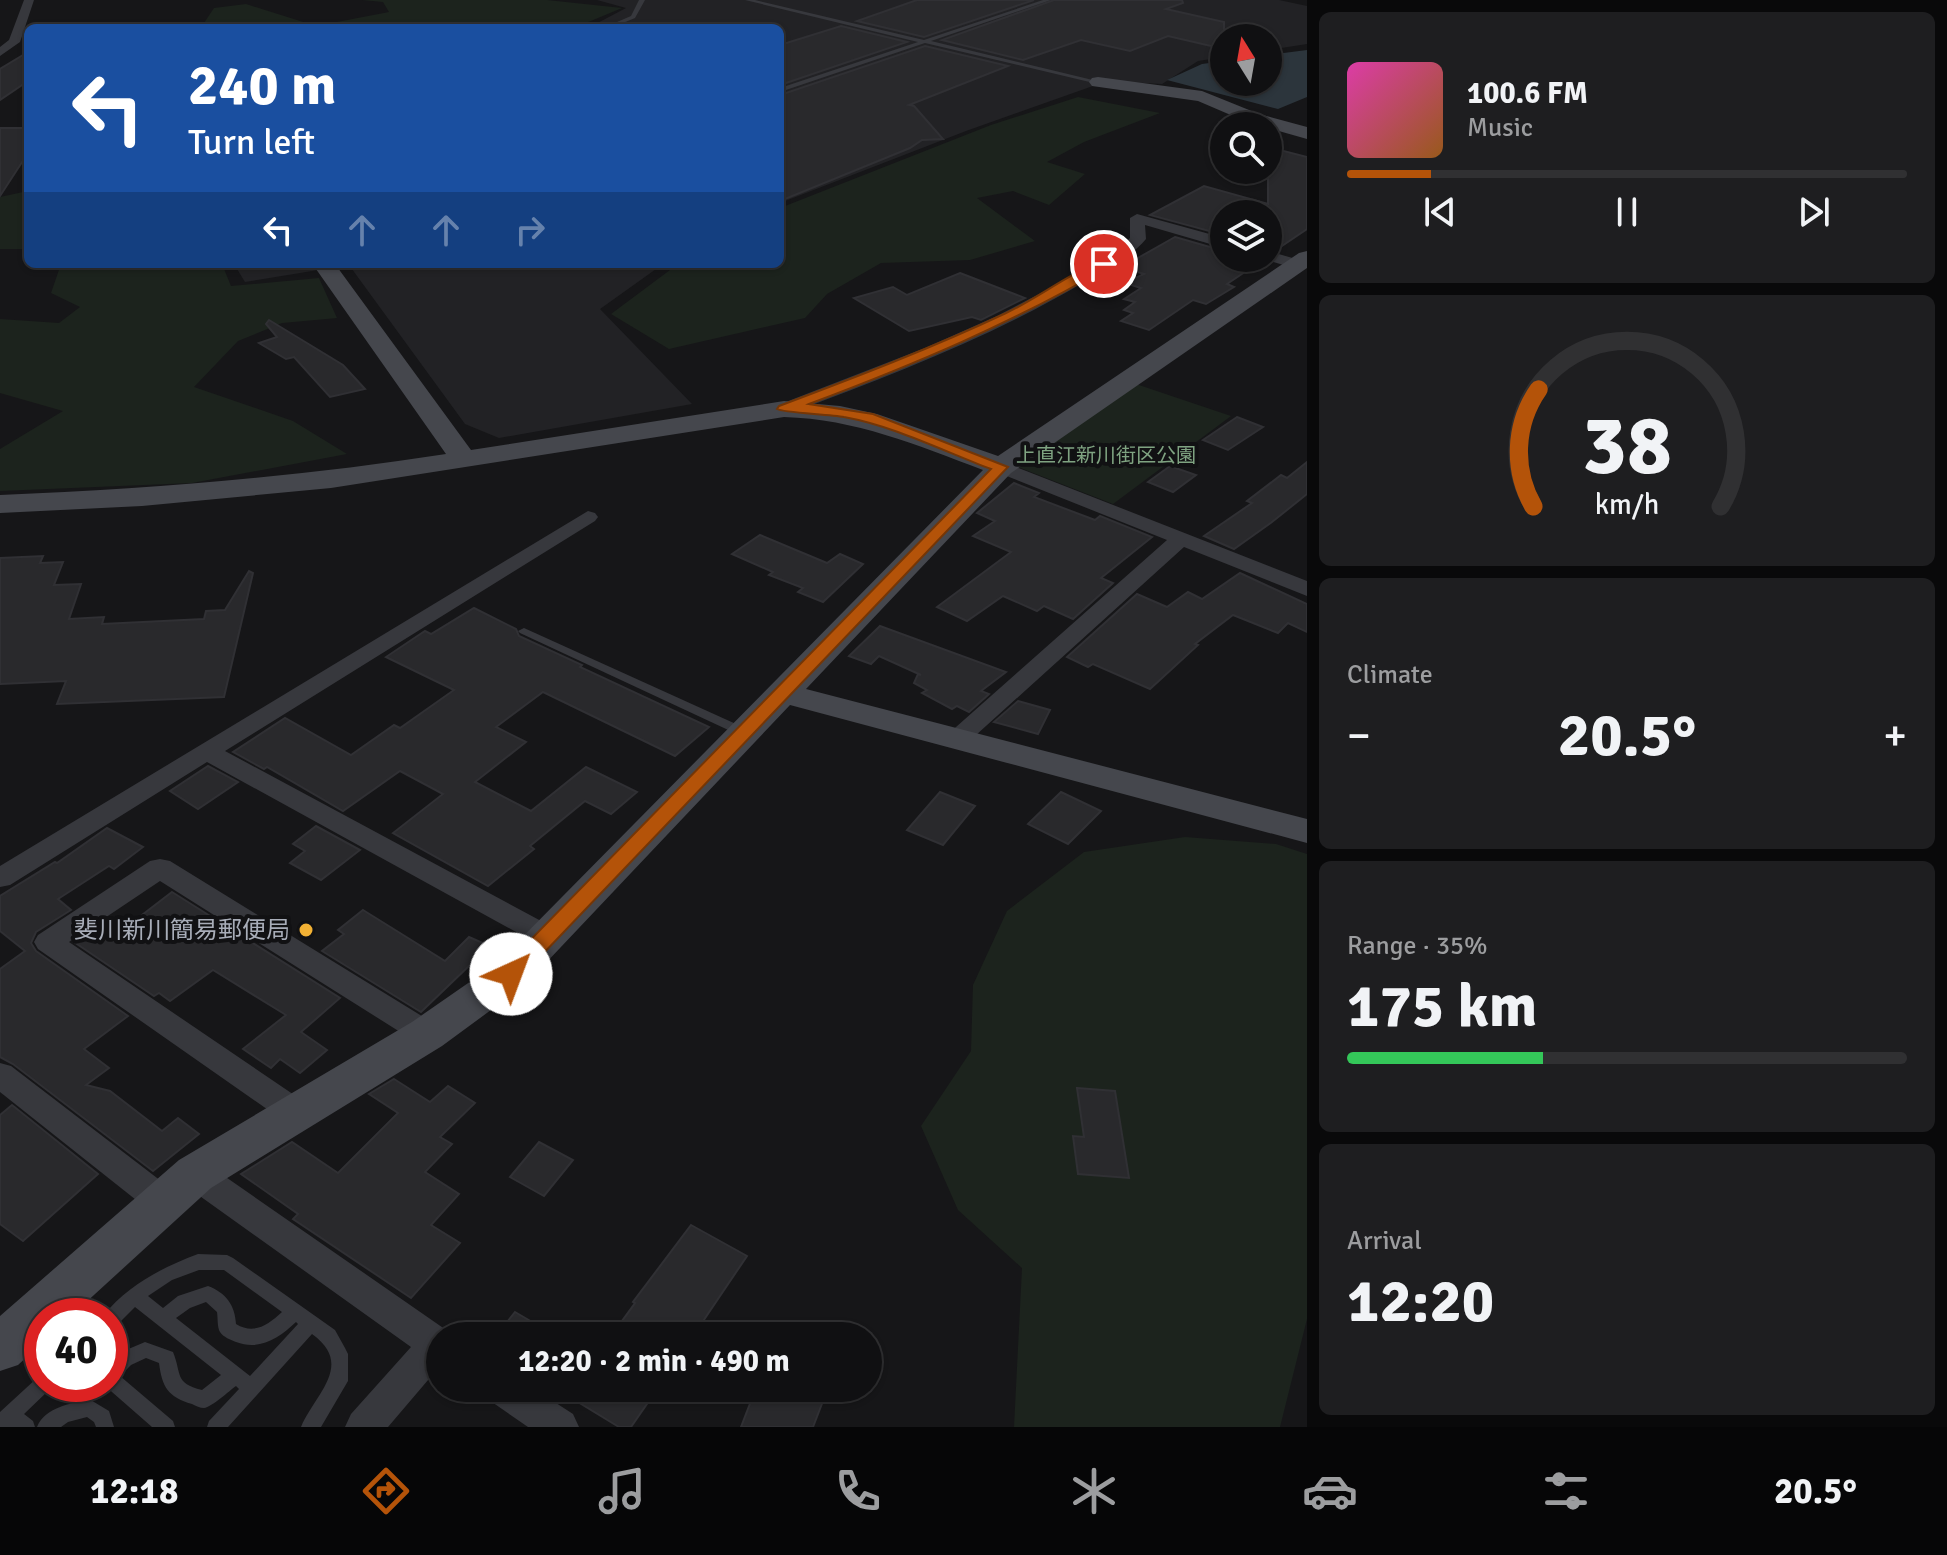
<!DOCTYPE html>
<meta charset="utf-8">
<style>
body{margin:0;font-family:Signika,"Noto Sans JP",sans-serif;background:#1e1e20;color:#f1f3f6;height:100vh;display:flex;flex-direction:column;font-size:30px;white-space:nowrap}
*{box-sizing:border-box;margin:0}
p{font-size:26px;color:#9c9d9f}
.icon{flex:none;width:44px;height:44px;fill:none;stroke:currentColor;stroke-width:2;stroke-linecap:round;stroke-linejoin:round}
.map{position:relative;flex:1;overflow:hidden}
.sheet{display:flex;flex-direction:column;gap:12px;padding:12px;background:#09090a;width:640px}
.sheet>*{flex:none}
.hud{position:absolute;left:24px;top:24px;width:760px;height:244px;border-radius:12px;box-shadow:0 2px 6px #0004,0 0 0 2px #303032;background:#1a4fa0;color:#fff;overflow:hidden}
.needle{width:52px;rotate:349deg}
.buttons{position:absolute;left:1210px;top:24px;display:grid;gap:16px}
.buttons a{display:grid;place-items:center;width:72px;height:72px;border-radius:50%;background:#101012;box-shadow:0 2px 6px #0004,0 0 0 2px #303032;font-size:40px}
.speed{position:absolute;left:24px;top:1298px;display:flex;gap:16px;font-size:40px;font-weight:700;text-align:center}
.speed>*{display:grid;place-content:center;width:104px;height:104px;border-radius:50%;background:#101012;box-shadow:0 2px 6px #0004,0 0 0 2px #303032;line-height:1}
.speed .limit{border:12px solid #d22;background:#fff;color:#111}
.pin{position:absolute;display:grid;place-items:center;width:68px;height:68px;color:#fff;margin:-34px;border:4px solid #fff;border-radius:50%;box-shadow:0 2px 8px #0007}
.me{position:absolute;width:88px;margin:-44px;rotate:43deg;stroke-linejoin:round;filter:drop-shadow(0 0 6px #0008)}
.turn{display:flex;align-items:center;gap:28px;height:168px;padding:0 32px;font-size:36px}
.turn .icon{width:104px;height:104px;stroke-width:2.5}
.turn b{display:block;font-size:56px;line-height:68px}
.lanes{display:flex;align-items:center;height:76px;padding:0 32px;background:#0003;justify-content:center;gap:40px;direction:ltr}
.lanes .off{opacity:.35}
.big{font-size:60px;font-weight:700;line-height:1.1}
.sheet .card{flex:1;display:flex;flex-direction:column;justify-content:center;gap:12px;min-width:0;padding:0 28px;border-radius:12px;background:#1e1e20}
.sheet .dial{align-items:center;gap:0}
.dial svg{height:208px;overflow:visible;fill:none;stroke:#303032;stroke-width:7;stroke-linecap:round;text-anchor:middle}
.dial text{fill:#f1f3f6;stroke:none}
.song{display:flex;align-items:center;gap:24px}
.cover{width:96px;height:96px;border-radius:12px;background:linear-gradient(135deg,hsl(320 70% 55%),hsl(30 70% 35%))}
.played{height:8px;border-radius:4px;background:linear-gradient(90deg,#b45309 15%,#303032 15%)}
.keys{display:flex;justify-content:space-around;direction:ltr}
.heat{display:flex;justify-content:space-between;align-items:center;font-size:44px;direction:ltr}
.charge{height:12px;border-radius:6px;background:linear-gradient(90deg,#34c759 35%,#303032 0)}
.trip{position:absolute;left:426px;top:1322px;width:456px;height:80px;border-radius:40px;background:#101012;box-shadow:0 2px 6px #0004,0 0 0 2px #303032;font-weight:700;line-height:80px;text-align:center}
.tab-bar{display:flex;height:128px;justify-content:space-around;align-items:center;background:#060607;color:#9c9d9f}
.tab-bar .icon{width:56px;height:56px}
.tab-bar .current{color:#b45309}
.tab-bar b{font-size:36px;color:#f1f3f6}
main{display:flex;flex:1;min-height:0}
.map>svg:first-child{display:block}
.built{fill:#222225}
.green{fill:#1c231d}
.water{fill:#2c353c}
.building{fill:#29292c;stroke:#303034;stroke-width:2}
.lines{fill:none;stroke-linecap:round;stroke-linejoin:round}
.lane{fill:#37383d;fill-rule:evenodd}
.street{fill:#37383d;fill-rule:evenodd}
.secondary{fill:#45474d;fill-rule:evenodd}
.route{fill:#b45309;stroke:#753606;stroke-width:2}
.poi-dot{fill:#f2b134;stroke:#111113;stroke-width:3}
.labels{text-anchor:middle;stroke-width:8;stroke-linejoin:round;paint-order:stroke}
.far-park-label{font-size:20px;fill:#7fa381;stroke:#111113}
.poi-label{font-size:24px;fill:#a8adb8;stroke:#111113;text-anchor:end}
</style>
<main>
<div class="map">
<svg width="1307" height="1427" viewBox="0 0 1307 1427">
<rect width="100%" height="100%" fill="#161618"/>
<g class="built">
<path d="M597,0H1279L1307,6V44L1268,50V38H1224V57L1198,61L1162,84L1107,81L966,131L780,203V28H588L626,8Z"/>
<path d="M234,264H663L600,309L692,404L499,438L465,424L349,265L245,282Z"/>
</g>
<g class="green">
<path d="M362,0H547L622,8L574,28H214L204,23L214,8L246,4L316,26L389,12L383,2Z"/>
<path d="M1078,97L1160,113L1084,142L1047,162L1085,174L1049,205L1013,191L977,198L1035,241L970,260L881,263L827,294L805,318L669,349L611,314L678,264H780V208L991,125Z"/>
<path d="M28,191V249H0V197Z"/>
<path d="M61,264H222L231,286L319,278L337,318L282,323L238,341L194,387L293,421L347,454L192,483L0,491V449L63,411L0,393V319L59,323L80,307L51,293Z"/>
<path d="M1133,383L1231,416L1113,504L1018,467Z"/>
<path d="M1185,837L1276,844L1307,854V1319L1280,1427H1014L1022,1268L958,1210L921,1126L971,1051L973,985L1007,911L1084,852Z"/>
</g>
<path class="water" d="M1307,50V97L1278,109L1167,80L1202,64L1224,61V82H1268V55Z"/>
<g class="building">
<path d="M917,0H1034L924,37L857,21Z"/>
<path d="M1054,0H1182L1183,3L1166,9L1224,22V49L1168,36L1130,51L1081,40L1023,60L942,40Z"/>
<path d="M841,26L907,42L780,85V45Z"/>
<path d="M925,46L1008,66L909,105L914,106L943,139L922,140L910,148L780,201V95Z"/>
<path d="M28,52V81L0,100V69Z"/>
<path d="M0,128H28V153L0,196Z"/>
<path d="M1268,147L1307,157V229L1276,250L1268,248V214H1224V235L1150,215L1204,186L1268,204Z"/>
<path d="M1175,237L1224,251V258H1260L1261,261L1227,284L1234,287L1206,304L1193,300L1149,330L1121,321L1133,313L1124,310L1135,302L1124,299L1141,288L1125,283L1144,274L1122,267Z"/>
<path d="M960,273L1025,298L981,320L972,317L909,331L854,298L893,287L907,295Z"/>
<path d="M269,320L343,365L365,389L330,397L294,357L286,359L259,343L277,337L266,324Z"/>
<path d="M1237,417L1263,427L1228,450L1203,440Z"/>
<path d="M1307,462V494L1272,522L1234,549L1204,536L1252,503L1247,501L1281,475L1287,478Z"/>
<path d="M1170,466L1196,475L1173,492L1148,482Z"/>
<path d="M1014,483L1039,493L1034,497L1095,520L1100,516L1152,537L1101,578L1113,583L1073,619L1044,606L1037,611L1003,596L967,621L937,607L1011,552L973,536L995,521L977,513Z"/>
<path d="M760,535L827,563L840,554L863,564L823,602L798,592L803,588L769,575L773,572L732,554Z"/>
<path d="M43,556L40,563L63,562L54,585L81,584L69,619L104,617L102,624L204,619L206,611L225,610L249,571L253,573L224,697L57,704L66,681L0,684V558Z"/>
<path d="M1240,573L1307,604V632L1288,623L1278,633L1233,615L1195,644L1198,645L1150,689L1093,664L1088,667L1067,657L1137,594L1167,607L1188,592L1202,599Z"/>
<path d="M474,608L516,629L519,636L582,665L580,667L709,727L675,756L543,692L496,727L526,742L475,782L531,811L586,767L637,792L611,814L585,801L530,846L534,849L488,886L393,833L443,794L400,771L343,811L267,767L264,769L233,752L285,718L351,755L394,725L400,728L454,690L386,657L425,631L431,634Z"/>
<path d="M880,626L1006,672L981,691L989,694L969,712L957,706L952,709L922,693L927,690L914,683L918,674L921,675L879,656L871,664L849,656Z"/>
<path d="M1018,701L1050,710L1038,734L994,722Z"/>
<path d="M208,766L238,782L198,809L170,791Z"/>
<path d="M940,792L975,806L943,845L907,830Z"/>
<path d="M1061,792L1101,811L1068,844L1028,824Z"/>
<path d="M316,826L360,850L321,880L290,863L305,851L293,844Z"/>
<path d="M107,828L143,847L114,869L109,866L58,899L71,910L36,932L31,943L36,951L128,1016L84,1049L109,1068L86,1085L110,1091L162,1131L178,1118L199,1134L153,1171L13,1064L0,1057V969L25,951L0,931V896L55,862L57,863Z"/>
<path d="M172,892L340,998L301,1032L327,1050L300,1073L280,1059L271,1068L243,1049L286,1015L213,970L170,1001L159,993L154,996L74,942L108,919L125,928Z"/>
<path d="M363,910L445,961L469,937L499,950L480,970L470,965L421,1012L322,951L344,934L338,930Z"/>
<path d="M394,1079L430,1102L448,1086L475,1103L440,1137L452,1144L425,1172L459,1194L431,1225L460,1243L411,1298L293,1219L298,1214L241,1174L292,1142L338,1173L398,1113L369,1094Z"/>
<path d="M1077,1088L1115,1091L1129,1178L1078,1174L1073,1136L1084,1137Z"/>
<path d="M12,1105L98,1174L23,1241L0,1224V1115Z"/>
<path d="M539,1142L573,1160L544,1196L510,1177Z"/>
<path d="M691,1225L747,1256L693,1336H611L635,1303L633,1302Z"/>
<path d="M515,1312L556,1336H496Z"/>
<path d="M555,1388H658L631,1427H619Z"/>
<path d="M756,1388H828L813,1427H741Z"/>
</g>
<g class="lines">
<g class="lane">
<path d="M639,0H645L635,18L611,28H603L631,16Z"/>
<path d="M745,0H755L924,40L1043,0H1051L931,41L1101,82L1098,84L925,43L780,92V88L918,42Z"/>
<path d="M285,264C300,264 317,263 331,269L327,271L289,266Z"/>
<path d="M524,628L747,729L749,732L743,736L739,735L520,633L518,631Z"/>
<path d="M198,1254L227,1255L233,1258L335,1330L345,1348L348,1354V1381L321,1427H301C315,1394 355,1365 312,1334L228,1427H207L209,1421L239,1389L236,1386C229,1391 212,1407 204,1408C200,1408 196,1406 192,1404C168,1397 162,1387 159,1363L146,1358L131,1365L120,1376L173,1421L175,1427H152L104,1385L110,1384V1361L119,1353L145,1342L173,1352C182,1374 174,1383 202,1390L221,1375L135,1307L116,1326L110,1328V1316H103C128,1285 161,1268 198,1254ZM199,1270H224L282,1312C268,1325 254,1335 236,1324C235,1305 226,1293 208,1286L178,1296L163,1308L148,1296L172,1280ZM206,1302L217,1312C218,1318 217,1327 220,1332C223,1337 231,1340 236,1342C260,1351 279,1338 296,1322L298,1324L250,1376L176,1318L190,1308Z"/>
<path d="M42,1376V1384H52L49,1390L24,1414L33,1421L35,1427H0V1412L37,1378Z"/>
<path d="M89,1399L109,1411L114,1427H96L94,1422L87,1417L68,1422L61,1427H37C45,1407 70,1404 89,1399Z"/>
</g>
<g class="street">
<path d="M24,0H34L20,42L0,56V47L9,40Z"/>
<path d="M1137,214L1224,238V248L1145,225L1146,239C1130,258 1107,269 1086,281C993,336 892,375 790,413L784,414L775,409L778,405L925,348L997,316L1066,280L1125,243L1130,238V218Z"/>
<path d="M1268,251L1303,261L1305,264L1297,269L1263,259L1268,258Z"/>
<path d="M1001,461L1307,581V596L1184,547L965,745H947L944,740L947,735L1167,540L994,471L991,467L994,463Z"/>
<path d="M588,511L595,513L598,517L595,521L225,751L556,929L560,936L556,943L546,946L536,943L207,762L10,885L0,887V866Z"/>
<path d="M160,859L170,861L438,1026L442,1034L438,1042L427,1046L416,1042L160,881L69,942L306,1103L311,1112L306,1121L295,1125L284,1121L38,949L34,942L38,935L150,861Z"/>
<path d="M0,1063L11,1066L174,1191L179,1201L174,1211L162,1215L150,1211L0,1092Z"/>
<path d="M195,1160L207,1164L449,1332L450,1336H440V1366L388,1427H345L351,1414L411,1347L183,1184L179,1174L183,1164Z"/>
<path d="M484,1388H533L573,1414L579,1427H528L489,1400Z"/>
</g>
<g class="secondary">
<path d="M1098,77L1202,91L1259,114L1307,127V139L1247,122L1198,101L1092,86L1089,82L1092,78Z"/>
<path d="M1307,251V268L1011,473L806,689L1307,819V843L790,705L525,985L442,1046L211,1188L71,1316H42V1343L18,1365L0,1371V1316L179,1160L412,1022L497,963L983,470C917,445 855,419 784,417L331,488L142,506L0,513V495C150,489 298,477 446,454L316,269L320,264H335L471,450L784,401L840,406L877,414L998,456L1299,253Z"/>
</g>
</g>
<path class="route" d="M1104,261L1110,264L1108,267C1013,323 913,365 809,404L873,414L1008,467L518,980H503L500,974L503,968L991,469C943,451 894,426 844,417C830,414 783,413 777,409L779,406C856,377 932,348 1006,313C1039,298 1070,272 1104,261Z"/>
<circle class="poi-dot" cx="306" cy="930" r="8"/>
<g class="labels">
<g class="far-park-label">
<text x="1106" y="462">上直江新川街区公園</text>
</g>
<g class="poi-label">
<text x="290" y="938">斐川新川簡易郵便局</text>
</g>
</g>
</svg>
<div class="buttons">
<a><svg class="needle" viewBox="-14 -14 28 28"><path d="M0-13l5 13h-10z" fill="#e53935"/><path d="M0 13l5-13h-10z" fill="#9c9d9f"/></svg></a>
<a><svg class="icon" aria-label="search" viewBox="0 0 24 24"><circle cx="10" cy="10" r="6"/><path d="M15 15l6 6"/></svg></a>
<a><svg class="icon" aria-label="layers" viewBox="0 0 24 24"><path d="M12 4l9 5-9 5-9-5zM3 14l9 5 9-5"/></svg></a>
</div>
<div class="speed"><div class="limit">40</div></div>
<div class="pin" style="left:1104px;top:264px;background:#d93025"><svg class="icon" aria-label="arrive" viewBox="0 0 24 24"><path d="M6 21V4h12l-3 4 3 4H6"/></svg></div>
<svg class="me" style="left:511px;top:974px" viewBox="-20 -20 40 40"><circle r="19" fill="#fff"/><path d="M0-13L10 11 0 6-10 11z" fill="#b45309"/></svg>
<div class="trip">12:20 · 2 min · 490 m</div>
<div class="hud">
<div class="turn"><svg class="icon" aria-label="left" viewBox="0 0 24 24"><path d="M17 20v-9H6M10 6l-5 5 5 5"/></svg><div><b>240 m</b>Turn left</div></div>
<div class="lanes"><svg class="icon" aria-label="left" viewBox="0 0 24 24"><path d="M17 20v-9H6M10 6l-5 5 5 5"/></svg><svg class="icon off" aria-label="ahead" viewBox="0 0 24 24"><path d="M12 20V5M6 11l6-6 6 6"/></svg><svg class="icon off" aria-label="ahead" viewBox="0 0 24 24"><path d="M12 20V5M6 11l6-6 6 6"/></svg><svg class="icon off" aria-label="right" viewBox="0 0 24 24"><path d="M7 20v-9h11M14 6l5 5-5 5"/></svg></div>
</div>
</div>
<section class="sheet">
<div class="card">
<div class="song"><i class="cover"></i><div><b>100.6 FM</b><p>Music</p></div></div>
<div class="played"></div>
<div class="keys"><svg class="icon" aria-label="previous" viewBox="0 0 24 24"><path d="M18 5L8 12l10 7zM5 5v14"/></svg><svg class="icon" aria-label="pause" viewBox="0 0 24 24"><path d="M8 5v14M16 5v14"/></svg><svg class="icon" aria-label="next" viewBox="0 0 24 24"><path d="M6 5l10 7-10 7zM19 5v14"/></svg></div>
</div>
<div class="card dial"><svg viewBox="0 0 100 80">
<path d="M14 69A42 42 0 1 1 86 69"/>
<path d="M14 69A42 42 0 0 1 16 24" stroke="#b45309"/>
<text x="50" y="56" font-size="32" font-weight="700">38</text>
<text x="50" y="72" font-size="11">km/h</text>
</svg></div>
<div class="card"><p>Climate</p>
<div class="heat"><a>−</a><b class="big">20.5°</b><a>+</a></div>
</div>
<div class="card"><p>Range · 35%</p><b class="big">175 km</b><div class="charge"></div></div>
<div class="card"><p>Arrival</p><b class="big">12:20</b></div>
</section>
</main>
<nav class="tab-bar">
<b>12:18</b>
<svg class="icon current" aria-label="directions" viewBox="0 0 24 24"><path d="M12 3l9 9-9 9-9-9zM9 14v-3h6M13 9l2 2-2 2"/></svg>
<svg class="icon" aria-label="music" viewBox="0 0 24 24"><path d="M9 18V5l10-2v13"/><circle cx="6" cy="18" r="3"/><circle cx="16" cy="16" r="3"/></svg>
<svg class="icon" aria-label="phone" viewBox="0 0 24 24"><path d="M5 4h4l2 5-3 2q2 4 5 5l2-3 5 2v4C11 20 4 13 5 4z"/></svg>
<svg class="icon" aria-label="climate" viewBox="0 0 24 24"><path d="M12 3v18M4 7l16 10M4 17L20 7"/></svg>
<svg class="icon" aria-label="car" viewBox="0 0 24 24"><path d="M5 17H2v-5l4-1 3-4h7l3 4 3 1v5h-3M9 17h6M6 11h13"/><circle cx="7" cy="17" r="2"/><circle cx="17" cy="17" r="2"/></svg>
<svg class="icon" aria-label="filters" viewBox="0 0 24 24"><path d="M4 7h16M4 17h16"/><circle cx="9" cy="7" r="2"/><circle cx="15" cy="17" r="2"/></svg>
<b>20.5°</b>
</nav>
